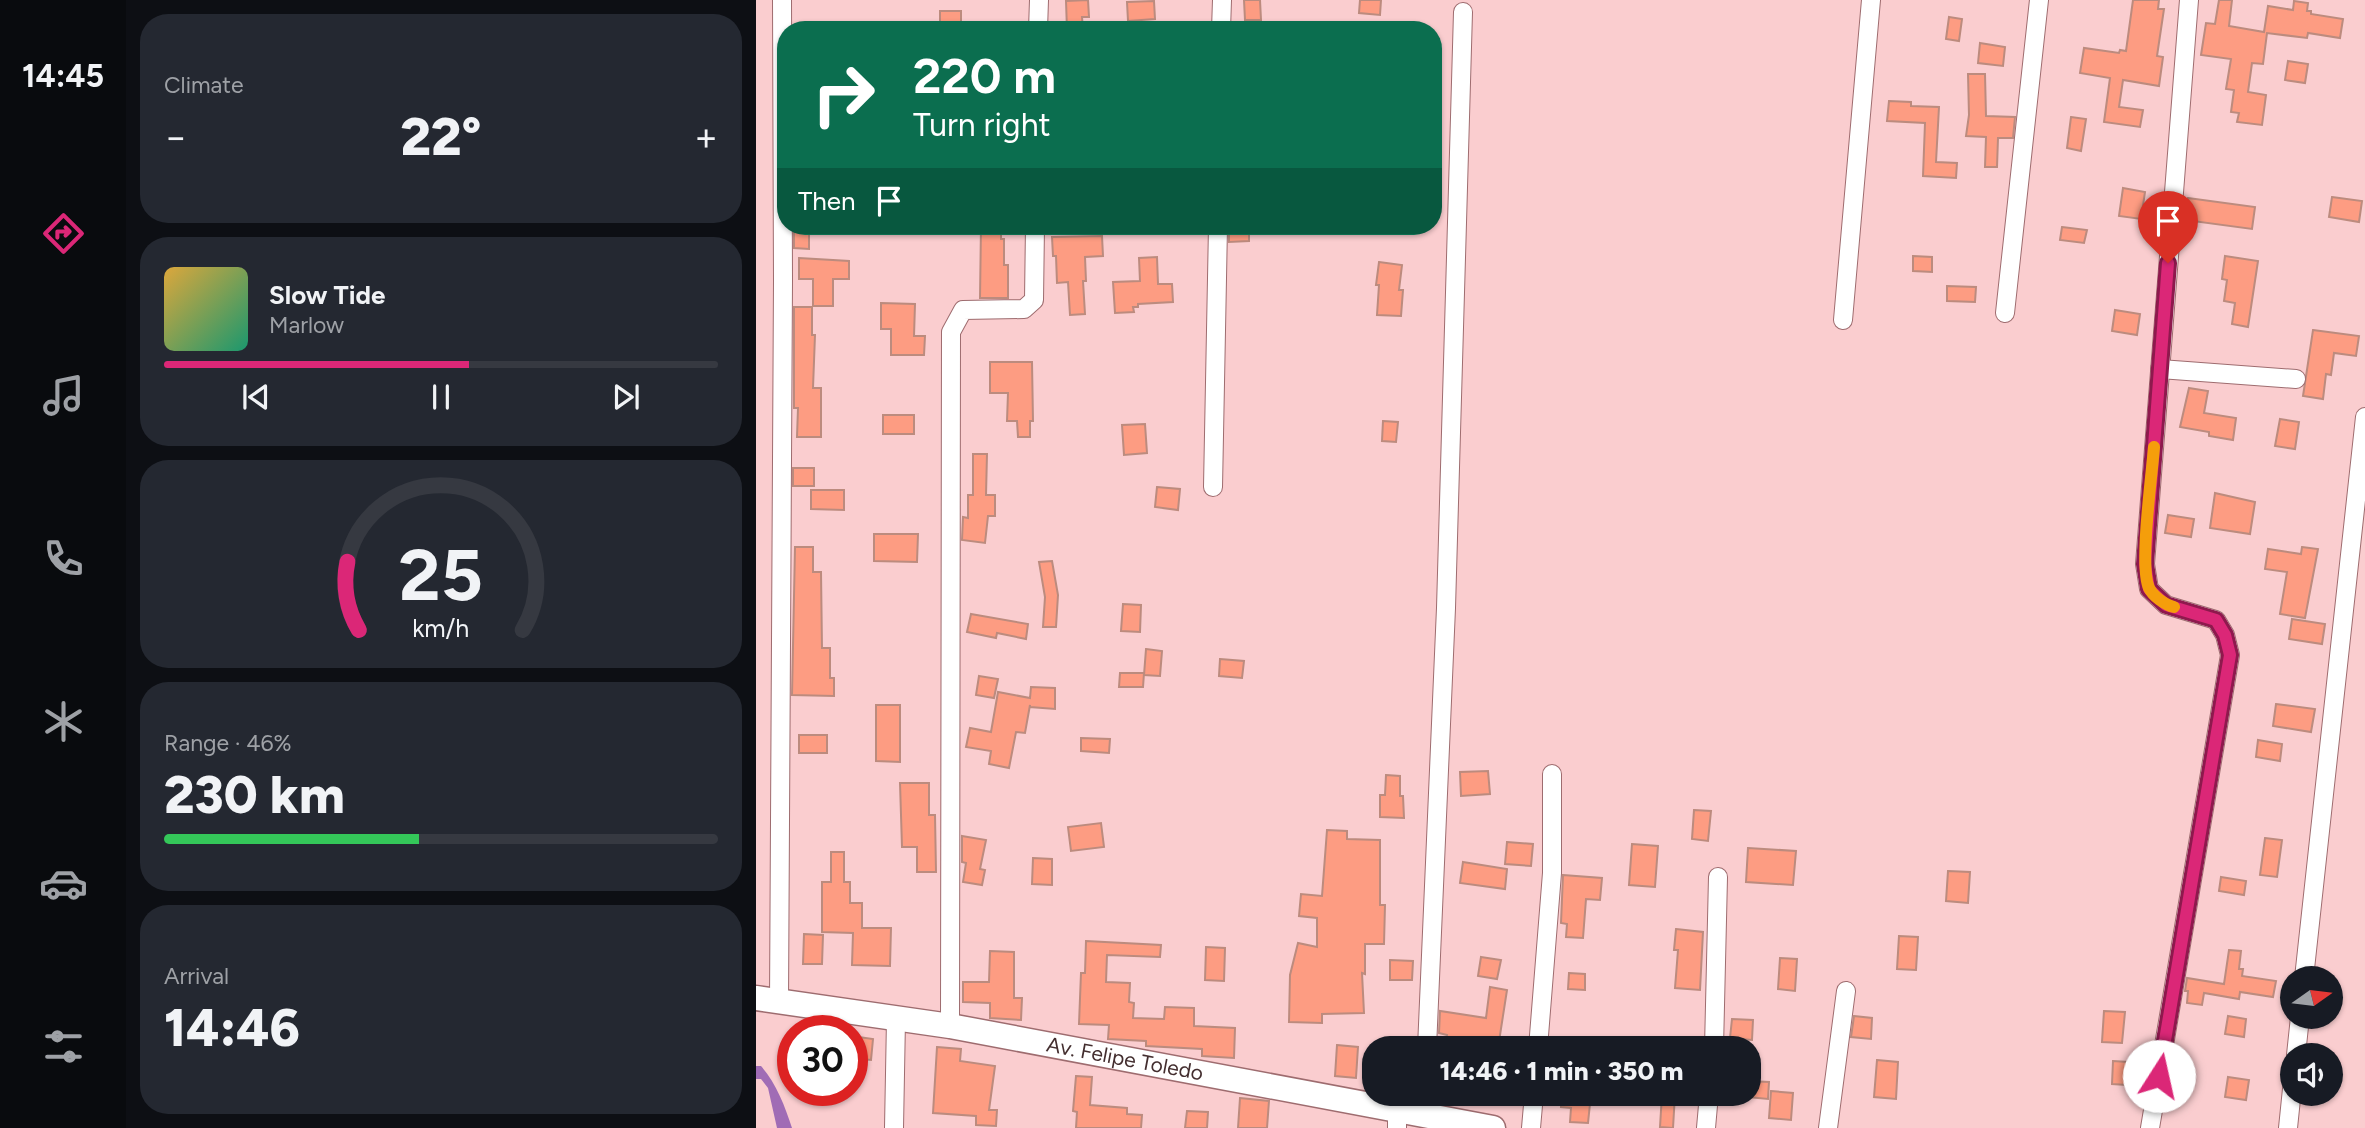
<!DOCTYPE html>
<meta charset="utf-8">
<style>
body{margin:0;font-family:Figtree,sans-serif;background:#242831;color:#f1f3f6;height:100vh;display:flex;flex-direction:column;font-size:26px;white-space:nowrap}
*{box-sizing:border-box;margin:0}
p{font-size:23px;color:#9ea1a6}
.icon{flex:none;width:38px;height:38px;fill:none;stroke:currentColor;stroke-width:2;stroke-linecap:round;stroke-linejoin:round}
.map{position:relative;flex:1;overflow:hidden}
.side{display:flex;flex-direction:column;gap:14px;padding:14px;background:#0d0f14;width:630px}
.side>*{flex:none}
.top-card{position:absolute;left:21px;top:21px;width:665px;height:214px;border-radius:28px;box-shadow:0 2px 5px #0004;background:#0b6e4f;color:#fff;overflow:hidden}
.needle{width:46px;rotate:76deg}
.tools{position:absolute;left:1524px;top:966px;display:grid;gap:14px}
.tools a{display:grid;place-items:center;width:63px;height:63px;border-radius:50%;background:#171b24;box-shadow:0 2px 5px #0004;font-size:35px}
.speed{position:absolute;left:21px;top:1015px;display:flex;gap:14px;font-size:35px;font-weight:700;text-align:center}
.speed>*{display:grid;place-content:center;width:91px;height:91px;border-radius:50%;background:#171b24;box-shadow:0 2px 5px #0004;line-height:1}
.speed .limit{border:10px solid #d22;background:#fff;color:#111}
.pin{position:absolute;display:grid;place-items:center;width:60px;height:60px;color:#fff;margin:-72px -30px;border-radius:50% 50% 50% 0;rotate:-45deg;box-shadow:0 0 7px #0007}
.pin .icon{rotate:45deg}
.me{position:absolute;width:77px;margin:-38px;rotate:10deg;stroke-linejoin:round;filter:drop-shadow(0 0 5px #0008)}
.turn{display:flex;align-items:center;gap:24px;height:147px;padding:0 21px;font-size:32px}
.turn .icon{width:91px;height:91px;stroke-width:2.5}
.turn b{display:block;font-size:49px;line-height:60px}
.then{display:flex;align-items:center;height:66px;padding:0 21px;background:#0003;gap:14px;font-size:26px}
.big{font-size:52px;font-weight:800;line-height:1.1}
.side .widget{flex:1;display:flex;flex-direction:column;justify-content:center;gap:10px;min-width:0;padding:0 24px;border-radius:28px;background:#242831}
.side .dial{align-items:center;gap:0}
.dial svg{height:182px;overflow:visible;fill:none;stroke:#363941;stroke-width:7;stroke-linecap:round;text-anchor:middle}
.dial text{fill:#f1f3f6;stroke:none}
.song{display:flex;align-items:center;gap:21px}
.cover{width:84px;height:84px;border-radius:10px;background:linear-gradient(135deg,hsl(40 70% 55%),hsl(160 70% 35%))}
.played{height:7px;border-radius:4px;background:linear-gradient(90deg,#db2777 55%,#363941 55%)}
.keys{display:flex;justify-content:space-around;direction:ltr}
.heat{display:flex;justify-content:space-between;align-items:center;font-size:38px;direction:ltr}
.charge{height:10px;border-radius:5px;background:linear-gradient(90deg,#34c759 46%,#363941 0)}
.trip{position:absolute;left:606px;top:1036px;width:399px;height:70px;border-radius:28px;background:#171b24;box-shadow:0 2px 5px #0004;font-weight:800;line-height:70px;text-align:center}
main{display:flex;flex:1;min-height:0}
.tabs{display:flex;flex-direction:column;width:126px;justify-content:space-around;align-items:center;background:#090b0e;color:#9ea1a6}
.tabs .icon{width:49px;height:49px}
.tabs .selected{color:#db2777}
.tabs b{font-size:32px;color:#f1f3f6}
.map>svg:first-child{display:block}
.water{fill:#a06cb5}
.building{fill:#fd9c82;stroke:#bc8b7e;stroke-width:2}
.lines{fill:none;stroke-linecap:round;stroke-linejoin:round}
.minor-casing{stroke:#9e6c6f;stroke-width:20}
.secondary-casing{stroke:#9e6c6f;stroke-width:27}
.minor{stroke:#fff;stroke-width:18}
.secondary{stroke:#fff;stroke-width:24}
.route-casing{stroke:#8e194d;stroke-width:18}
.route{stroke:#db2777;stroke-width:12}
.slow{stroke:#f59e0b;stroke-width:12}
.labels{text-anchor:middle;stroke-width:7;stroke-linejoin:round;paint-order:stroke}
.street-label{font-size:21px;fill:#432e2f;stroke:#fbfbfb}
</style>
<main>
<nav class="tabs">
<b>14:45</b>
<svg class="icon selected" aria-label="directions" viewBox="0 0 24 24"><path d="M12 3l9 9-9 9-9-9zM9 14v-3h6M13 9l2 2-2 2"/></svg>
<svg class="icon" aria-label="music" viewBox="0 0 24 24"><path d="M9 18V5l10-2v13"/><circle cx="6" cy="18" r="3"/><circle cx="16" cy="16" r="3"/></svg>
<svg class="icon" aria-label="phone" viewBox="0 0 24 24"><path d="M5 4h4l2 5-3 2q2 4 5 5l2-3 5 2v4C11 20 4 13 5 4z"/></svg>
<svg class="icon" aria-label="climate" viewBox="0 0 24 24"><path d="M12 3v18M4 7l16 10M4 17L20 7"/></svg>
<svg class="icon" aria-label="car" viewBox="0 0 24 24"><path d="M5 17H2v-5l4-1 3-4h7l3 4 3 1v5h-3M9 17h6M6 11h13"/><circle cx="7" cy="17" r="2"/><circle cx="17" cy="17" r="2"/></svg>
<svg class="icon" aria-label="filters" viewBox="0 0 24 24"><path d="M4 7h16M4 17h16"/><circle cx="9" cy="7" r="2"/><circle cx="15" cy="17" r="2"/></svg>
</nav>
<section class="side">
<div class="widget"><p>Climate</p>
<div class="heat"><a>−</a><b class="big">22°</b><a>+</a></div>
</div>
<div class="widget">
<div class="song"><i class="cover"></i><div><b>Slow Tide</b><p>Marlow</p></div></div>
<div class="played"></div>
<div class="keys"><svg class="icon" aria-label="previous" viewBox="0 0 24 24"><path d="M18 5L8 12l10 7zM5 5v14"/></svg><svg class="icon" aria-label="pause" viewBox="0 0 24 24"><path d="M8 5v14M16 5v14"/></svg><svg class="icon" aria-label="next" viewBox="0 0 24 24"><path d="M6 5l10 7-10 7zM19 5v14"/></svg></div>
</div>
<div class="widget dial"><svg viewBox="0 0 100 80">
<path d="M14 69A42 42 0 1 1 86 69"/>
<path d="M14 69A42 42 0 0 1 9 39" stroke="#db2777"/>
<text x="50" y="56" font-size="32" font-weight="700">25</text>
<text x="50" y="72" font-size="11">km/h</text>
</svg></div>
<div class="widget"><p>Range · 46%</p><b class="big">230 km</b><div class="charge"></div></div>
<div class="widget"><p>Arrival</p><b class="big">14:46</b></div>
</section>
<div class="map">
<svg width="1609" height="1128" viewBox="0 0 1609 1128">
<rect width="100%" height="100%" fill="#facdcf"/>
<path class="water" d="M0,1066H5C20,1083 29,1106 36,1128H21L12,1088L5,1079H0Z"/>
<g class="building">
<path d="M332,0L333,17H326L327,30H311L310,1Z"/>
<path d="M488,0H504L505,20H489Z"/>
<path d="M604,0H625L624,15L603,13Z"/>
<path d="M1377,0H1403L1402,9H1408L1401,56L1407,57L1403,86L1367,80L1363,107L1387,110L1384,127L1348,122L1354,78L1324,73L1328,48L1363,53L1364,50L1370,51Z"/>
<path d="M1463,0H1476L1473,26L1508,32L1512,6L1537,10L1538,1L1552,3L1551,11H1555V14L1587,19L1584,38L1552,33L1551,38L1511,33L1507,64L1496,63L1492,92L1510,95L1506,125L1481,122L1483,113L1475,112L1478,90L1470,89L1475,59L1445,55L1450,23L1459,24Z"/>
<path d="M398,1L399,19L372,21L371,2Z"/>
<rect x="184" y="11" width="21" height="17"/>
<path d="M1193,17L1206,19L1203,41L1190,39Z"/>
<path d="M1224,43L1249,47L1247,66L1222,63Z"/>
<path d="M1532,61L1552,64L1549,83L1529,80Z"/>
<path d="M1212,74H1229L1230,116L1259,117L1257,138H1242L1241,167H1229L1230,137L1210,136L1213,115Z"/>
<path d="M1133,101L1155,102V106L1183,107L1180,162L1201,163L1200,178L1167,176L1169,123L1131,121Z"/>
<path d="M1315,117L1330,119L1325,151L1311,148Z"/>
<path d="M1367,188L1389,192L1385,219L1363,216Z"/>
<path d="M1576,197L1606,201L1603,222L1573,217Z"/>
<path d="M1432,198L1499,207L1496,229L1429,220Z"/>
<path d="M225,226H245V239H248V265H252V298H224Z"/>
<path d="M473,226H493V241L473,242Z"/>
<path d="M1306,227L1331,230L1328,243L1304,240Z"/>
<path d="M38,229H53V249L38,248Z"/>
<path d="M346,236L347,256L329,257L330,281H327L329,314L314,315L312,282L301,283L300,256H297L296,237Z"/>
<path d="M1157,256L1176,257V272L1157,271Z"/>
<path d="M1469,256L1502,261L1492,327L1476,324L1479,303L1468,301L1471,280L1466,279Z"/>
<path d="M401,257L402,284H416L417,302L382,304V307H377L378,312L359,313L357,282L384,281L383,258Z"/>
<path d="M43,258L93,261V279H77V306H57V279H43Z"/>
<path d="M623,262L646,265L643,290H647L645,316L621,315L623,285H620Z"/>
<path d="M1191,286L1220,287L1219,302L1191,301Z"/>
<path d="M125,303L159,304L158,336H169L168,355H135V329H125Z"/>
<path d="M38,307H56V335H59L57,388H65V437H41L42,408H38Z"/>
<path d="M1359,310L1384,314L1381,335L1356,331Z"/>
<path d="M1557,330L1603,336L1600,356L1578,353L1575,375L1570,374L1567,399L1547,396Z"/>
<path d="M234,362H276L277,421H274V437H262L261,421H251L252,393H234Z"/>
<path d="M1433,388L1452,391L1448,413L1480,418L1477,440L1453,436V432L1424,427Z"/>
<rect x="127" y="415" width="31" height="19"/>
<path d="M1524,419L1543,422L1539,449L1519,446Z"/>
<path d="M627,421L642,422L640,442L626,441Z"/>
<path d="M389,424L391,453L368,455L366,425Z"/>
<path d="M217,454H231L230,495H239V516H232L229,543L206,540L207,517L212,518V495H217Z"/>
<rect x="37" y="468" width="21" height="18"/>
<path d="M401,487L424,489L422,510L399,507Z"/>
<path d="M55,490H88V510L55,509Z"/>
<path d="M1459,493L1499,502L1494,534L1454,528Z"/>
<path d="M1412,515L1438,519L1435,537L1409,533Z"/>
<path d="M118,534H162L161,562L118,561Z"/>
<path d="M39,547H57V572H65L66,648H74V678H78V696L36,695Z"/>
<path d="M1546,547L1562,549L1549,618L1524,614L1531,572L1509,569L1512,549L1545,554Z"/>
<path d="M296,561L302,595L300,627H287L289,597L283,562Z"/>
<path d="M367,604L385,605L384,632L365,631Z"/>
<path d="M215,614L272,624L270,639L241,633L240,638L211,632Z"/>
<path d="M1536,619L1569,624L1566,644L1533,639Z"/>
<path d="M390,649L406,651L404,676L388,675Z"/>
<path d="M464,659L488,661L486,678L463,676Z"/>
<path d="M364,673H388L387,687H363Z"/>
<path d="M223,676L242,679L238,698L220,695Z"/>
<path d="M275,687L299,688V709L274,707V705L269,733L260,732L253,768L233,764L235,751L210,747L214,728L235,732L242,692L274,698Z"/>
<path d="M1520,704L1559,709L1555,732L1517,726Z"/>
<path d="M120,705H144V762L120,761Z"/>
<rect x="43" y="735" width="28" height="18"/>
<path d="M325,738L354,739L353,753L325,751Z"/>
<path d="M1502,740L1526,744L1524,761L1500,757Z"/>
<path d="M732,771L734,794L705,796L704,772Z"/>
<path d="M630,775L644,776V796H647L648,818L624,817V795H629Z"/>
<path d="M144,783H173V815H179L180,872H161V847H146Z"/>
<path d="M938,810L955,811L952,841L936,839Z"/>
<path d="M345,823L348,847L315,851L312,827Z"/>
<path d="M571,830L591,831V839L624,840V905H629L628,944H609V974L606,973L608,1013L566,1014V1023L533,1022L534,975L542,943L561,947V918L543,916L545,894L566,896Z"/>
<path d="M206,836L230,840L224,869L229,870L226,885L207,882L210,863L206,862Z"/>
<path d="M1509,838L1526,840L1521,877L1504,875Z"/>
<path d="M751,842L777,844L775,866L749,864Z"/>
<path d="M876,844L902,846L899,887L873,885Z"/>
<path d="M992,848L1040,851L1037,885L990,882Z"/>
<path d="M75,852H88V882H94V903H106V928H135L134,966L96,965L97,933L66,932V882H75Z"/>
<path d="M277,858L296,859V885L276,884Z"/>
<path d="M707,862L751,869L749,889L704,883Z"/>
<path d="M1192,871L1214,872L1212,903L1190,901Z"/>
<path d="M807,875L846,878L844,900L830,899L827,938L810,937L811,924L805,923Z"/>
<path d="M1465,877L1490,881L1488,895L1463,891Z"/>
<path d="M920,929L947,932L944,990L919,988L922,950H918Z"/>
<path d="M48,934L67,935L66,964H47Z"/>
<path d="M1143,936L1162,937L1160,970L1141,969Z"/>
<path d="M330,941L405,945L404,957L351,955L350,982L374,983L373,1002L378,1003L377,1018L408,1019L409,1007L438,1008V1026L479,1028L478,1058L446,1056V1049L390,1046V1041L352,1039L353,1025L323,1024L325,973H329Z"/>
<path d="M450,947L469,948L468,981L449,980Z"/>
<path d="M1473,950L1485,951L1483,969H1487L1486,976L1520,981L1517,997L1484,992L1483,999L1448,993L1446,1005L1431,1003L1432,991H1429L1431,978L1468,984Z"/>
<path d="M234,951L258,952V998H266L265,1020L234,1018V1003L207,1002V982H233Z"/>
<path d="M725,957L745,960L741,979L722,976Z"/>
<path d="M1024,958L1041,959L1039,991L1022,989Z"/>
<path d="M634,960L657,961L656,980H634Z"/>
<path d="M813,973L829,974V990L812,989Z"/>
<path d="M734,987L751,990L742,1048H689L691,1035L683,1033L684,1011L730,1018Z"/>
<path d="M1348,1011L1369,1012L1366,1043L1346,1042Z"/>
<path d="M1098,1016L1116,1018L1115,1039L1095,1037Z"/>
<path d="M1472,1016L1490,1019L1488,1037L1469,1034Z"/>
<path d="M976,1019L997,1020L996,1040L974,1038Z"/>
<path d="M96,1036L117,1039L115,1060L96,1058Z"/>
<path d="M581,1045L602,1047L600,1078L579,1076Z"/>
<path d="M181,1047L205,1049L204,1061L239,1066L233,1110H241L240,1126L220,1125V1116L177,1113Z"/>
<path d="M1121,1060L1142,1062L1140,1099L1118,1097Z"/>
<path d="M1357,1061L1388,1063L1387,1086L1356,1084Z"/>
<path d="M320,1076L336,1077L334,1105L371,1108V1114L386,1115L385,1128H320L321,1112L317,1111Z"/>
<path d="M1472,1077L1493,1080L1490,1100L1469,1097Z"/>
<path d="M992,1081L1013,1082L1012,1099L992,1097Z"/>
<path d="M1015,1091L1037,1093L1035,1120L1013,1118Z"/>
<path d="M806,1094H835L832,1123L814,1122L815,1108L805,1107Z"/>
<path d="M906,1094H919L917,1128L904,1127Z"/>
<path d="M484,1098L513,1101L511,1128H482Z"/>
<path d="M431,1111L452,1112L451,1128H429Z"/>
</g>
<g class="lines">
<defs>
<g id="minor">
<path d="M282,30L283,0"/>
<path d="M465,30L466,0"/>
<path d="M1249,313L1283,0"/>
<path d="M1087,320L1115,0"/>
<path d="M1404,369L1540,379"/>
<path d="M457,487L462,226"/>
<path d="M1548,978L1609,417"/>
<path d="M23,1002L27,281L26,0"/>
<path d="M194,1026L195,332L207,310L268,309L278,300L279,226"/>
<path d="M671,1048L690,608L707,12"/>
<path d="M782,1048L796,873V774"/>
<path d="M958,1048L962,877"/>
<path d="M1540,1055L1544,1017"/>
<path d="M641,1110V1128"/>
<path d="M668,1115L669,1094"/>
<path d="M138,1128L140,1019"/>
<path d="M775,1128L778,1094"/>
<path d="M950,1128L953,1094"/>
<path d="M1072,1128L1090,991"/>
<path d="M1394,1128L1474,655L1469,635L1460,620L1410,605L1393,589L1389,564L1433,0"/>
<path d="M1532,1128L1536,1089"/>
</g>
<g id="secondary">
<path id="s1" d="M0,998L194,1026L737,1128"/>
</g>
</defs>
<use href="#minor" class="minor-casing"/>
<use href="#secondary" class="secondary-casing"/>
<use href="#minor" class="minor"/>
<use href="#secondary" class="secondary"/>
</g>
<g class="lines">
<defs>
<path id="route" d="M1403,1076L1474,655L1469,635L1460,620L1410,605L1393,589L1389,564L1412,263"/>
</defs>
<use href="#route" class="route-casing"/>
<use href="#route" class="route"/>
<path class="slow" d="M1398,447C1396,475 1383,566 1393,588C1397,596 1409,605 1418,607"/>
</g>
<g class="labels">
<g class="street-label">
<text dy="7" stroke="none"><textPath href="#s1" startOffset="374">Av. Felipe Toledo</textPath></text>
</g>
</g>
</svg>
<div class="tools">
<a><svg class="needle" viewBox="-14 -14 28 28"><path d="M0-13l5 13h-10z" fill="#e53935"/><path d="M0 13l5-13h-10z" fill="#9ea1a6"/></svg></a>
<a><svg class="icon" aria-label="sound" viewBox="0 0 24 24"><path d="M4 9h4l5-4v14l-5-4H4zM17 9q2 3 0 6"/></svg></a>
</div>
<div class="speed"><div class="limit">30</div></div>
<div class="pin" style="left:1412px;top:263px;background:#d93025"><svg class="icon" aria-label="arrive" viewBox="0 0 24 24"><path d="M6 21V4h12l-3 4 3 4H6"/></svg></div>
<svg class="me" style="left:1403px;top:1076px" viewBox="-20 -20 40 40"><circle r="19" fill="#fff"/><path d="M0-13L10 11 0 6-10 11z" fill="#db2777"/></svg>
<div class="trip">14:46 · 1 min · 350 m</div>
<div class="top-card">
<div class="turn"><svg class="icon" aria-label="right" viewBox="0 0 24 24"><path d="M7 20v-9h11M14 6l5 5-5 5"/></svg><div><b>220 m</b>Turn right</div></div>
<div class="then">Then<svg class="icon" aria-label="arrive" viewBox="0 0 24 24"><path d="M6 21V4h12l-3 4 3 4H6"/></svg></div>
</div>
</div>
</main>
